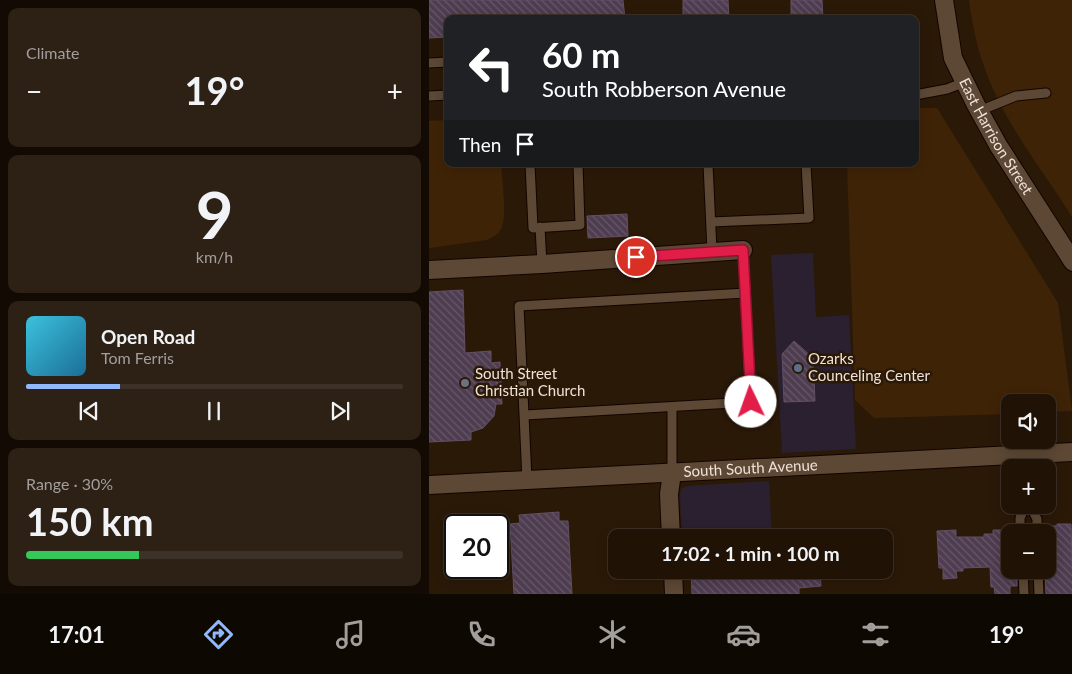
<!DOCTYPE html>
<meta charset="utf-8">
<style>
body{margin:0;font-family:Lato,sans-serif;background:#2d2014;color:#f1f3f6;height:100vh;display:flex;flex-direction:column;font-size:19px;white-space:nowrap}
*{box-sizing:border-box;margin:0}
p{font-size:16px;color:#a29e9b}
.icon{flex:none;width:28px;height:28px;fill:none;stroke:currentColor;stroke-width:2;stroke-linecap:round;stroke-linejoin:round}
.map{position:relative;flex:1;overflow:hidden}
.panel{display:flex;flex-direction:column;gap:8px;padding:8px;background:#120a03;width:429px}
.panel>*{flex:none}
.top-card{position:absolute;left:15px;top:15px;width:475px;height:152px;border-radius:10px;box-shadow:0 2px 12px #0003,0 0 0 1px #3d3228;background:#202124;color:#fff;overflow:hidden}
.tools{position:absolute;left:572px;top:394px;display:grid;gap:10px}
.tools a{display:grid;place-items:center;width:55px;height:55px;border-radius:10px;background:#201306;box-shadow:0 2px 12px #0003,0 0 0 1px #3d3228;font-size:25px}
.speed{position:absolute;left:15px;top:514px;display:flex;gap:10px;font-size:25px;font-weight:700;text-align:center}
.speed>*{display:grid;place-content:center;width:65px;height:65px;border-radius:50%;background:#201306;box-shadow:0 2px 12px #0003,0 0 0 1px #3d3228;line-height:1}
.speed .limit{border:2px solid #111;border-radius:8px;background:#fff;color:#111}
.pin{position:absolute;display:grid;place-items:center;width:42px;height:42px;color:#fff;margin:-21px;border:2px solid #fff;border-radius:50%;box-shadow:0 1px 5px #0007}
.me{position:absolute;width:55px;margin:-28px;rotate:357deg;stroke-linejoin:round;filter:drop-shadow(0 0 4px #0008)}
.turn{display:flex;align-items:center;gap:18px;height:105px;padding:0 15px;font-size:22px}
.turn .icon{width:65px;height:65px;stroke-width:2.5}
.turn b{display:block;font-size:35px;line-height:42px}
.then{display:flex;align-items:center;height:48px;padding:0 15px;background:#0003;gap:10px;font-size:19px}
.big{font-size:38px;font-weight:700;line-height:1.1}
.panel .tile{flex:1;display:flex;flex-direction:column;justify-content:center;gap:8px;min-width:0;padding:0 18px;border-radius:10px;background:#2d2014}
.panel .dial{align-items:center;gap:0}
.dial b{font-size:65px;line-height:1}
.song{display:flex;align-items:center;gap:15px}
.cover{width:60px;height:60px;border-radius:8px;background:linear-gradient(135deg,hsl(190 70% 55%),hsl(200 70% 35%))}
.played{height:5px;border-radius:2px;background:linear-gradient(90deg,#91b8fd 25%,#3d3228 25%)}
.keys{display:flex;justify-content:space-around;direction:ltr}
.heat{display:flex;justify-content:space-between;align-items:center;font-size:28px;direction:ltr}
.charge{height:8px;border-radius:4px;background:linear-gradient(90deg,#34c759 30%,#3d3228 0)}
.trip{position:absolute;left:179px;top:529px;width:285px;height:50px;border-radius:10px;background:#201306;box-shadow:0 2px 12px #0003,0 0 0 1px #3d3228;font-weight:700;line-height:50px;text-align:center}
.menu{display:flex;height:80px;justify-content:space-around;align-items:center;background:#0d0802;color:#a29e9b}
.menu .icon{width:35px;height:35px}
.menu .active{color:#91b8fd}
.menu b{font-size:22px;color:#f1f3f6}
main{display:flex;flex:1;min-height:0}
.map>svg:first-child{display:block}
.commercial{fill:#2a202f}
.green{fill:#3f2306}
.building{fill:url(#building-back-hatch);stroke:#624f64}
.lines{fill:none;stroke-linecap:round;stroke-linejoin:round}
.lane-casing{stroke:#130400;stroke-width:11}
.street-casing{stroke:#130400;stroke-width:20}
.lane{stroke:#5d4835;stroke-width:9}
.street{stroke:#5d4835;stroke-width:18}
.route-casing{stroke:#92132f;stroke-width:12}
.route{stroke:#e11d48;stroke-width:9}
.service-dot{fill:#5c6f8a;stroke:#2b1908;stroke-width:2}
.worship-dot{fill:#6b7280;stroke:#2b1908;stroke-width:2}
.labels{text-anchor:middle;stroke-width:5;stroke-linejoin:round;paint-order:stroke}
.street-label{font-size:15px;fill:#efe2d7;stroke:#2b1908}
.poi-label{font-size:15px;fill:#efe2d7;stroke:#2b1908;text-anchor:start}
</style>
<main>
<section class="panel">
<div class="tile"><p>Climate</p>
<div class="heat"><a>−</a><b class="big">19°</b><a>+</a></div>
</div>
<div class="tile dial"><b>9</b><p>km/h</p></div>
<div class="tile">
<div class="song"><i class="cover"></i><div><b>Open Road</b><p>Tom Ferris</p></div></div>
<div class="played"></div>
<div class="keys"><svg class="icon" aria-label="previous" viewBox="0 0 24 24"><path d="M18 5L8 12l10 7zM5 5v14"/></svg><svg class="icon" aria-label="pause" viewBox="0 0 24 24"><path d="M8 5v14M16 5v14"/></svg><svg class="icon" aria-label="next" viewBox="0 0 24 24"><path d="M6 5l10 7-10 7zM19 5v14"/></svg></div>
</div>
<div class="tile"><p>Range · 30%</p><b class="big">150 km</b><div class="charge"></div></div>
</section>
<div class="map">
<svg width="644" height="594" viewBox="0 0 644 594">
<defs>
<pattern id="building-back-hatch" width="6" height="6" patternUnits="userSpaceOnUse" patternTransform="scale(1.25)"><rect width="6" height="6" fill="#4e3c50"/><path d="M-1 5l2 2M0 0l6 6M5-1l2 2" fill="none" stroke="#685868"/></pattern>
</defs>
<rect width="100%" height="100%" fill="#2b1908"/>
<g class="commercial">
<path d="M384,253L387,317L420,315L427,449L353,453L342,255Z"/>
<path d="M340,481L343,537H253L251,495L252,489L258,486Z"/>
</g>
<g class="green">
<path d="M540,0H643V217C618,176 586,137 566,93C552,64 544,32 540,0Z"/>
<path d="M486,108H508L629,303L643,411L619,412V402H581V414L445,418L426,400L418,164H486Z"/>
<path d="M19,120V164H72C73,180 78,214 73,227C70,234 64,237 58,240L0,248V121Z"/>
</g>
<g class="building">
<path d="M0,0H194L196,19H19V37L0,38Z"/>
<path d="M254,0H299L300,19H254Z"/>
<path d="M362,0H393L394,19H362Z"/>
<path d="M198,214L199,236L159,238L158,216Z"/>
<path d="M34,290L36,353L62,351V363L71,362L73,404H67L65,416L54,428L42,432V440L0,442V292Z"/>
<path d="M365,341L384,358L386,401L355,402L353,354Z"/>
<path d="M130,512V521H139L143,594H85L81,524L91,523L90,515Z"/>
<path d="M628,524H642L644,594H617L616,570H619V526H628Z"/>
<path d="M527,530V537H555V534H564V530H581V570H588V586H581V594H566L565,587H562L561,567L534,568V571H527L528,578L514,579V568H510L508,531Z"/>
<path d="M262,570H391L392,586L370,588V594H263Z"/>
</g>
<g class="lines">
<defs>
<g id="lane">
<path d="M0,63L19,62"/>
<path d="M486,95L518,89L536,82"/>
<path d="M0,96L19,95"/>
<path d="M550,111L587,96L617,93"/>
<path d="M101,164L104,228L151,225L149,164"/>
<path d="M279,164L283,251"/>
<path d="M282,222L380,218L377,164"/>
<path d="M111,227L113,264"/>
<path d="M96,415L321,402L314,250"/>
<path d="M596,455V468"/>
<path d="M243,473V407"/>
<path d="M98,480L90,306L317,293"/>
<path d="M601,505L608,519V526"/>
<path d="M591,527V518L597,505"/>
<path d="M594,570L595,594"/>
<path d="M609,570L610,594"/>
</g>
<g id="street">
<path id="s1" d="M515,0L524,58L547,105L569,145L644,262"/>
<path d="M0,270L113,264L314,250"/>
<path id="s2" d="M0,485L644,452"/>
<path d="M242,538L240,494L243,473"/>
<path d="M244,570L245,594"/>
</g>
</defs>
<use href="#lane" class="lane-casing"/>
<use href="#street" class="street-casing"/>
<use href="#lane" class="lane"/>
<use href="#street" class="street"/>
</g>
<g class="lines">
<defs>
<path id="route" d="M207,257L314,250L322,402"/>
</defs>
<use href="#route" class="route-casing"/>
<use href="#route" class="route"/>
</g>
<circle class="service-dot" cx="369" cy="368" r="5"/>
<circle class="worship-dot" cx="36" cy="383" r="5"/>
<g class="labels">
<g class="street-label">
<text dy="5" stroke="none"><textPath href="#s1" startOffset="148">East Harrison Street</textPath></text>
<text dy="5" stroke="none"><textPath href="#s2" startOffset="322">South South Avenue</textPath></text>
</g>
<g class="poi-label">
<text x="379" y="364">Ozarks<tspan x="379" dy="17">Counceling Center</tspan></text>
<text x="46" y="379">South Street<tspan x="46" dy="17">Christian Church</tspan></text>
</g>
</g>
</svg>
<div class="tools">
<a><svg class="icon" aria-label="sound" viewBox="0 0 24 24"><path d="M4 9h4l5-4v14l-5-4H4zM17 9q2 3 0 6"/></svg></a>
<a>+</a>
<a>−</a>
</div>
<div class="speed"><div class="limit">20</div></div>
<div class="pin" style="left:207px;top:257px;background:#d93025"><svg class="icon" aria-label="arrive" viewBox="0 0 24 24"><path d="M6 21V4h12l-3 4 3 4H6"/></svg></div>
<svg class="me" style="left:322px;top:402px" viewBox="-20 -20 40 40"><circle r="19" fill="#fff"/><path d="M0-13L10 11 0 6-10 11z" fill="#e11d48"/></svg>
<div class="trip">17:02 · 1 min · 100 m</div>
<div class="top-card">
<div class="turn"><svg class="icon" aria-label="left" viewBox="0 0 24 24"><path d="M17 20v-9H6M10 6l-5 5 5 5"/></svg><div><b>60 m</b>South Robberson Avenue</div></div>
<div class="then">Then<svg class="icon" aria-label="arrive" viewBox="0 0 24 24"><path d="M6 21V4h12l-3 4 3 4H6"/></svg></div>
</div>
</div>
</main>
<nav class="menu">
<b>17:01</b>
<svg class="icon active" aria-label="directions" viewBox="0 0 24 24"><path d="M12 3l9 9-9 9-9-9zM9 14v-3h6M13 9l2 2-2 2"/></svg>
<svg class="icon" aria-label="music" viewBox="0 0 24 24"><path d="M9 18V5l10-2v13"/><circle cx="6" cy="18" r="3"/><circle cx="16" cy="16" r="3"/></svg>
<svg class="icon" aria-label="phone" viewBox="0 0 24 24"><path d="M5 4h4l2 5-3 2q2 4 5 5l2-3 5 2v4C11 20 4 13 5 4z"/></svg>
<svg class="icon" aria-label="climate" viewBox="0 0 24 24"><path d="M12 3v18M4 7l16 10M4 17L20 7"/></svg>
<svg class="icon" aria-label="car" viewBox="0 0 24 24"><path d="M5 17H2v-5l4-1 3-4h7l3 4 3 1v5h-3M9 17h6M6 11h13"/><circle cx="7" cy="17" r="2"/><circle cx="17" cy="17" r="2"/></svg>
<svg class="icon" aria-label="filters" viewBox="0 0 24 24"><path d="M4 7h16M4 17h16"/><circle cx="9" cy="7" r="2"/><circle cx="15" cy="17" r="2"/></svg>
<b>19°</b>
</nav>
